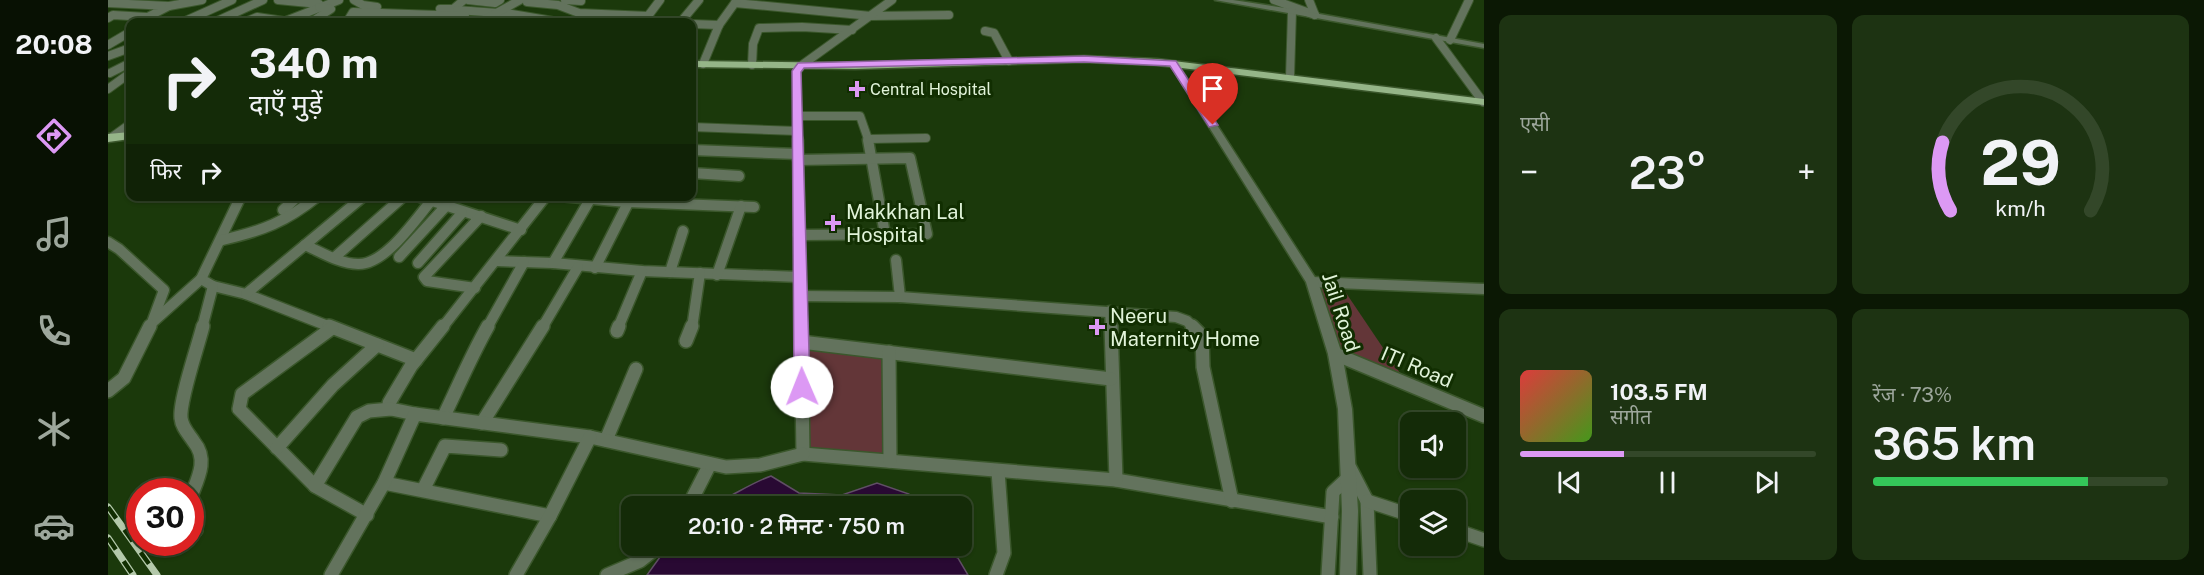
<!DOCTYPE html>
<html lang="hi">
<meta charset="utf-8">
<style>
body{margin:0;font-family:"Public Sans","Noto Sans Devanagari",sans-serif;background:#1d3312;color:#f1f3f6;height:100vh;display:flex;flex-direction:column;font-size:22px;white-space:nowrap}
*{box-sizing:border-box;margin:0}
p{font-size:20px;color:#9da79c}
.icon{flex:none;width:33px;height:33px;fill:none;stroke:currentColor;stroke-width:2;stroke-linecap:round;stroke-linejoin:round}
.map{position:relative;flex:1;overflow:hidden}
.drawer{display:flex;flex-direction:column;gap:15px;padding:15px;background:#0b1804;width:720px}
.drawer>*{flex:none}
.hud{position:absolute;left:18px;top:18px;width:570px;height:183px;border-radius:12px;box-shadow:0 2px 4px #0004,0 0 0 2px #334729;background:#142b08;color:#f1f3f6;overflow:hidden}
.fabs{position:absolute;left:1292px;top:412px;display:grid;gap:12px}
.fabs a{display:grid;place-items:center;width:66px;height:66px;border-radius:12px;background:#142b08;box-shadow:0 2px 4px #0004,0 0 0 2px #334729;font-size:30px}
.speed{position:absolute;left:18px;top:478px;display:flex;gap:12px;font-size:30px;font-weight:700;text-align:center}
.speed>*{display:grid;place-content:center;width:78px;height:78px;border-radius:50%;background:#142b08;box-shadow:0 2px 4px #0004,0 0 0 2px #334729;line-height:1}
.speed .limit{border:9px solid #d22;background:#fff;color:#111}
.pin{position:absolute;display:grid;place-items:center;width:51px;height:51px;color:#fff;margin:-62px -26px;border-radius:50% 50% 50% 0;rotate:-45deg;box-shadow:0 0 6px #0007}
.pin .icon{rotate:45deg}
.me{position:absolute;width:66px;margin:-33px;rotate:359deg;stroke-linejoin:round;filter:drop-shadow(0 0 4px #0008)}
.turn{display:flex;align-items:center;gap:21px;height:126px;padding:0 24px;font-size:27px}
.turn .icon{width:78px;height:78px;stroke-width:2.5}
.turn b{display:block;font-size:42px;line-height:51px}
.then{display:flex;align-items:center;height:57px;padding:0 24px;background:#0003;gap:12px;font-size:22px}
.big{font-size:45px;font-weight:600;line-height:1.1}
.drawer .card{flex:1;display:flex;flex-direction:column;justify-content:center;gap:9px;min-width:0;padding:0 21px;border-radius:12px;background:#1d3312}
.drawer .dial{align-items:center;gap:0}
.dial svg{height:156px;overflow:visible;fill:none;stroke:#334729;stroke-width:7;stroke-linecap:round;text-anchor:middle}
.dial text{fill:#f1f3f6;stroke:none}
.song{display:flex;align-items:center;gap:18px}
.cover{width:72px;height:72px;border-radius:9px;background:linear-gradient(135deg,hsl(0 70% 55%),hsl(100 70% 35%))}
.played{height:6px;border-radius:3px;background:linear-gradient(90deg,#dc99f4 35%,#334729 35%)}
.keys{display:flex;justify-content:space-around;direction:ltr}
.heat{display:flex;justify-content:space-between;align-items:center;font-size:33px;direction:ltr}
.charge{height:9px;border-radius:4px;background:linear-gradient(90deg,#34c759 73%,#334729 0)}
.drawer .tiles{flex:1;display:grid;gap:15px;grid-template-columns:repeat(2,1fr)}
.trip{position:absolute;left:513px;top:496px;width:351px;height:60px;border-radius:12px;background:#142b08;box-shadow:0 2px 4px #0004,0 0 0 2px #334729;font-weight:600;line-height:60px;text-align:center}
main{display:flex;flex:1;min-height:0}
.tab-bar{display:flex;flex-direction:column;width:108px;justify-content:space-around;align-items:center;background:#081103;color:#9da79c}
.tab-bar .icon{width:42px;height:42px}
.tab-bar .on{color:#dc99f4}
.tab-bar b{font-size:27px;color:#f1f3f6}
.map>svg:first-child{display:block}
.green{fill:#633638}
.water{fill:#290933;stroke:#604f65;stroke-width:1.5}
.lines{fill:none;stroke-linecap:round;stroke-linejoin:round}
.minor-far2-casing{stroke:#3b572c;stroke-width:10}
.minor-far1-casing{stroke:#3b572c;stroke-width:13}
.minor-casing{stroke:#3b572c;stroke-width:16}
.tertiary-casing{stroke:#3b572c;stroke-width:3}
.primary-casing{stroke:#3b572c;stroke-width:3}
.minor-far2{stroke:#63735d;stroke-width:8}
.minor-far1{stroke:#63735d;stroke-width:10}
.minor{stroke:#63735d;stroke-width:13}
.tertiary{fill:#63735d;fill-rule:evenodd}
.primary{fill:#95b588;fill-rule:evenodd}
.rail-casing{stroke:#b4c9ab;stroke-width:7}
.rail{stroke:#112e01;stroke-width:4.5;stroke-dasharray:14;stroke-linecap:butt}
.route{fill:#dc99f4;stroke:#8f639f;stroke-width:1.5}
.poi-dot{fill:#dc99f4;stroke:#112e01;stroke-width:2}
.labels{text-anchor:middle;stroke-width:6;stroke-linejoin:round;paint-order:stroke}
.far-poi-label{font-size:16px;fill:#e1f3d9;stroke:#112e01;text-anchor:start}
.poi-label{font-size:20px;fill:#e1f3d9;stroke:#112e01;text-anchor:start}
.street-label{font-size:20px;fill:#e1f3d9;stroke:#112e01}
</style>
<main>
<nav class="tab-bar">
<b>20:08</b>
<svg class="icon on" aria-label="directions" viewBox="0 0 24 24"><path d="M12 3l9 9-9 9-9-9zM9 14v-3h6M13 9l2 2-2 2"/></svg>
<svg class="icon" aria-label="music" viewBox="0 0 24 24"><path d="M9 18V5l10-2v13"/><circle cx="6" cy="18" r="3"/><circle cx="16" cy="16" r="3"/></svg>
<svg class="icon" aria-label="phone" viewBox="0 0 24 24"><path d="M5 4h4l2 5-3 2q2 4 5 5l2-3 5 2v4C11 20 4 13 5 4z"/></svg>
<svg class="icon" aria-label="climate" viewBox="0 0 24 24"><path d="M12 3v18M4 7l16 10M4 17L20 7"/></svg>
<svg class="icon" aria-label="car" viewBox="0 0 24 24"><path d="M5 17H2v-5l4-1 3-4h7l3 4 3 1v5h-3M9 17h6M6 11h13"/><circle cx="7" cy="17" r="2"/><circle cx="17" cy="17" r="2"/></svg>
</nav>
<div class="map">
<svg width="1376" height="575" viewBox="0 0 1376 575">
<rect width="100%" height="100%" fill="#1b390b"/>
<g class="green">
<path d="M1210,284H1232L1294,376L1234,355Z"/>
<path d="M697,346L778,355L777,457L700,450Z"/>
</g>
<g class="water">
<path d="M663,476L691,493L734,495L769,483L801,494L806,507H598C621,499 640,484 663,476Z"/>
<path d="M560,546H821L850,558L860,575H539Z"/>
</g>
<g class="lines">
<defs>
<g id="minor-far2">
<path d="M170,0L211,4"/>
<path d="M246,0L255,5L269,7"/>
<path d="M360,0L387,3L392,0"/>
<path d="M457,0L473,1"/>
<path d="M1166,0L1207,15"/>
<path d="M1201,0L1207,15"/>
<path d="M419,2L450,5L471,13L540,16L552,0"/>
<path d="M0,3L61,6L30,22"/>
<path d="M627,3L763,16L841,15"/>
<path d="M61,6L94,0"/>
<path d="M332,9H345L356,0"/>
<path d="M349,10L390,13"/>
<path d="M392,12L451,22"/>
<path d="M0,18L5,15L39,17"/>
<path d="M75,22L124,0"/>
<path d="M107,22L155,0"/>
<path d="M137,22L149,17L176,21"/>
<path d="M175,22L231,0"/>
<path d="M203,22L223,9L211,7"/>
<path d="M239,22L245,12L357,16"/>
<path d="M372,22L412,0"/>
<path d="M577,22L576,18L591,0"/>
<path d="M584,24L611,25"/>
<path d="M877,31L886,33L901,61"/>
<path d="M1328,38L1375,102"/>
<path d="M1342,40L1361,0"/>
<path d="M0,45L22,32"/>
<path d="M0,56L22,48"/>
<path d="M595,64L611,25L629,0"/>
<path d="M644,65L645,44L651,28L694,27L744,30"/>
<path d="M2,73L22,63"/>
<path d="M1182,77L1184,11"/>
<path d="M0,89L22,73"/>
<path d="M689,116H752L760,139L818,138"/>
<path d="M584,127L690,131"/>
<path d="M4,137L22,124"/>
<path d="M690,141L689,71L694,65L784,0"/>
</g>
<g id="minor-far1">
<path d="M690,140L693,328"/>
<path d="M760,140L777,234"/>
<path d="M584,150L690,154"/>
<path d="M690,160L802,158L819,234L691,235"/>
<path d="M584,173L631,176"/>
<path d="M133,196L93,279L105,286L138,294L225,328"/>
<path d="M309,196L413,230"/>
<path d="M451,196L519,202L646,207"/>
<path d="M175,210L190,196"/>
<path d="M114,240C154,231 178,222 210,196"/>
<path d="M0,242L11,249L56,290L42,328"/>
<path d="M197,245C213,252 232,264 250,264C277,265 307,220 323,201"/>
<path d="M227,257L296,196"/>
<path d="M291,257L337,207"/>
<path d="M788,260L792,297"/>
<path d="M389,261L445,263L534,271L691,277"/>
<path d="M310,263L354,213"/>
<path d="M445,263L484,196"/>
<path d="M487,268L522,199"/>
<path d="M562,272L575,231"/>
<path d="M609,275L633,206"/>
<path d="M1204,282L1376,289"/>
<path d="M367,288L319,281L316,277L373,216"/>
<path d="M138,294L256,196"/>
<path d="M692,296L792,297L1068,317L1079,321L1086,328"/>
<path d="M1002,311L1003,328"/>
<path d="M46,321L93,279"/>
<path d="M94,328L105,286"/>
<path d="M334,328L438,196"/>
<path d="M379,328L416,262"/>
<path d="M434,328L470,267"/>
<path d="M510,328L534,271"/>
<path d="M584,328L592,273"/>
</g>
<g id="minor">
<path d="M221,326L308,360"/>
<path d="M693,326L695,454L1008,480L1224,517"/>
<path d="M1003,326L1008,480"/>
<path d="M1084,326L1094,336L1095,367L1124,501"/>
<path d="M224,328L134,394L131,409L207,486L259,515"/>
<path d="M509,331L511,326"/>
<path d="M578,341L584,326"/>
<path d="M693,342L1003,379"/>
<path d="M781,352L782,461"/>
<path d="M1227,354L1376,416"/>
<path d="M0,391L16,378L42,326"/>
<path d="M307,414L283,409L281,403L303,366L335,326"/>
<path d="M335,418C350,387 363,356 380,326"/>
<path d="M374,423L435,326"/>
<path d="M498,440L528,369"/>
<path d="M169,448L225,385L269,345"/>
<path d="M1242,468L1259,501L1262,575"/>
<path d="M276,483L442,516"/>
<path d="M207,486L249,417L261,411L283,409"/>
<path d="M315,490L337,446L393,450"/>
<path d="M82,499C89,480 101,460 86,442C81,434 74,428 73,418C71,401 90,346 95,326"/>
<path d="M1259,501L1302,515"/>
<path d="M580,507L602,464"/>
<path d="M82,515L88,530"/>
<path d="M1347,530L1376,540"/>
<path d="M223,575L276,483L307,414L482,437L618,467L652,465L695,454"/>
<path d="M408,575L442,516L482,437"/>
<path d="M499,575L532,561L551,546"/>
<path d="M888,575L896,553L890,471"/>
<path d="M1220,575L1225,492L1241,477"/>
</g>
<g id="tertiary">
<path d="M1107,0H1125L1184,9L1376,44V48Z"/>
<path d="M1062,61L1069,63L1210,282L1234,354L1244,409L1250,511L1248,575H1232L1234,511L1230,409L1220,354L1198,282L1061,63Z"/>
</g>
<g id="primary">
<path d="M976,56L1049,59L1376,99V105L1049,65L976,62L747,69L584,67V61L747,63Z"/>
<path d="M22,132V139L0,142V134Z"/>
</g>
</defs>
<use href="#minor-far2" class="minor-far2-casing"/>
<use href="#minor-far1" class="minor-far1-casing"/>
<use href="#minor" class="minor-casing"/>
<use href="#tertiary" class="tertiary-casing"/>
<use href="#primary" class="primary-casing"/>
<use href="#minor-far2" class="minor-far2"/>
<use href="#minor-far1" class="minor-far1"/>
<use href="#minor" class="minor"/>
<use href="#tertiary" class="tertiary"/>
<use href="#primary" class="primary"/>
<defs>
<g id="rail">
<path d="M0,507L49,575"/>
<path d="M0,538L25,575"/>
</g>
</defs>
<use href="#rail" class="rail-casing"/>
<use href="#rail" class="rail"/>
</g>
<path class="route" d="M976,56L1068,61L1110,125L1101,127L1062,66L976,62L696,68L693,72L702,387L699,391H688L686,387L684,71L690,63Z"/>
<g class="poi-dot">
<path d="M746 80h6v6h6v6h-6v6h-6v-6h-6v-6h6z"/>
<path d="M722 214h6v6h6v6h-6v6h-6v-6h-6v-6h6z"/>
<path d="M986 318h6v6h6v6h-6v6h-6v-6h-6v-6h6z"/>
</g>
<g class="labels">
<g class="far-poi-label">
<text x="762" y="95">Central Hospital</text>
</g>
<g class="poi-label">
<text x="738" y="219">Makkhan Lal<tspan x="738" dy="23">Hospital</tspan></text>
<text x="1002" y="323">Neeru<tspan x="1002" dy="23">Maternity Home</tspan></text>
</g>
<g class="street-label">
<text transform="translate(1233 312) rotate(72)" y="7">Jail Road</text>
<text transform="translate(1309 367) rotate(23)" y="7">ITI Road</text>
</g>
</g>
</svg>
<div class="fabs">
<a><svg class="icon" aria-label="sound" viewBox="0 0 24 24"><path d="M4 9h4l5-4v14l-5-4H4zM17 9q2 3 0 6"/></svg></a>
<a><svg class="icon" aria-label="layers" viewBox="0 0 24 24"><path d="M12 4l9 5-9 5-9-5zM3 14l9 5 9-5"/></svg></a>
</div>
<div class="speed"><div class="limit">30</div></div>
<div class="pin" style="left:1105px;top:125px;background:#d93025"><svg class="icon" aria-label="arrive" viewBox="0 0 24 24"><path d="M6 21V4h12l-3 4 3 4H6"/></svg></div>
<svg class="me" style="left:694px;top:387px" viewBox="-20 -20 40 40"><circle r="19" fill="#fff"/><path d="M0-13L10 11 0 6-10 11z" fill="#dc99f4"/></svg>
<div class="trip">20:10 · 2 मिनट · 750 m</div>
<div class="hud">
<div class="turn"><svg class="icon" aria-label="right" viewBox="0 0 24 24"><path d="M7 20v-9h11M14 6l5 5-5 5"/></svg><div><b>340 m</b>दाएँ मुड़ें</div></div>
<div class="then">फिर<svg class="icon" aria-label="right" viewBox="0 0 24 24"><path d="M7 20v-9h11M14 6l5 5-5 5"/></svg></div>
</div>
</div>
<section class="drawer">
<div class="tiles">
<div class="card"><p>एसी</p>
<div class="heat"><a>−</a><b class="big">23°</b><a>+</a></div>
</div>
<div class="card dial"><svg viewBox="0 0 100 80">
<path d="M14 69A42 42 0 1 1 86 69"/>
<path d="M14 69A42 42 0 0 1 10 34" stroke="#dc99f4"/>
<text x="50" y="56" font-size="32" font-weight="700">29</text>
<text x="50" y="72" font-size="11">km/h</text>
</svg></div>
<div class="card">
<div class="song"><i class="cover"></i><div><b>103.5 FM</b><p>संगीत</p></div></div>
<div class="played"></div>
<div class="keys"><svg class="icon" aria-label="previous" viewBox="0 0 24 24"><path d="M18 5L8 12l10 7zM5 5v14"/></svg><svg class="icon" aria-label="pause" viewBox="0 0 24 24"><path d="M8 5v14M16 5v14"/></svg><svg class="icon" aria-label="next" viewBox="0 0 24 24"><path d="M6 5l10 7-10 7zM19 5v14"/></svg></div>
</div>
<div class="card"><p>रेंज · 73%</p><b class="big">365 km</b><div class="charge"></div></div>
</div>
</section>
</main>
